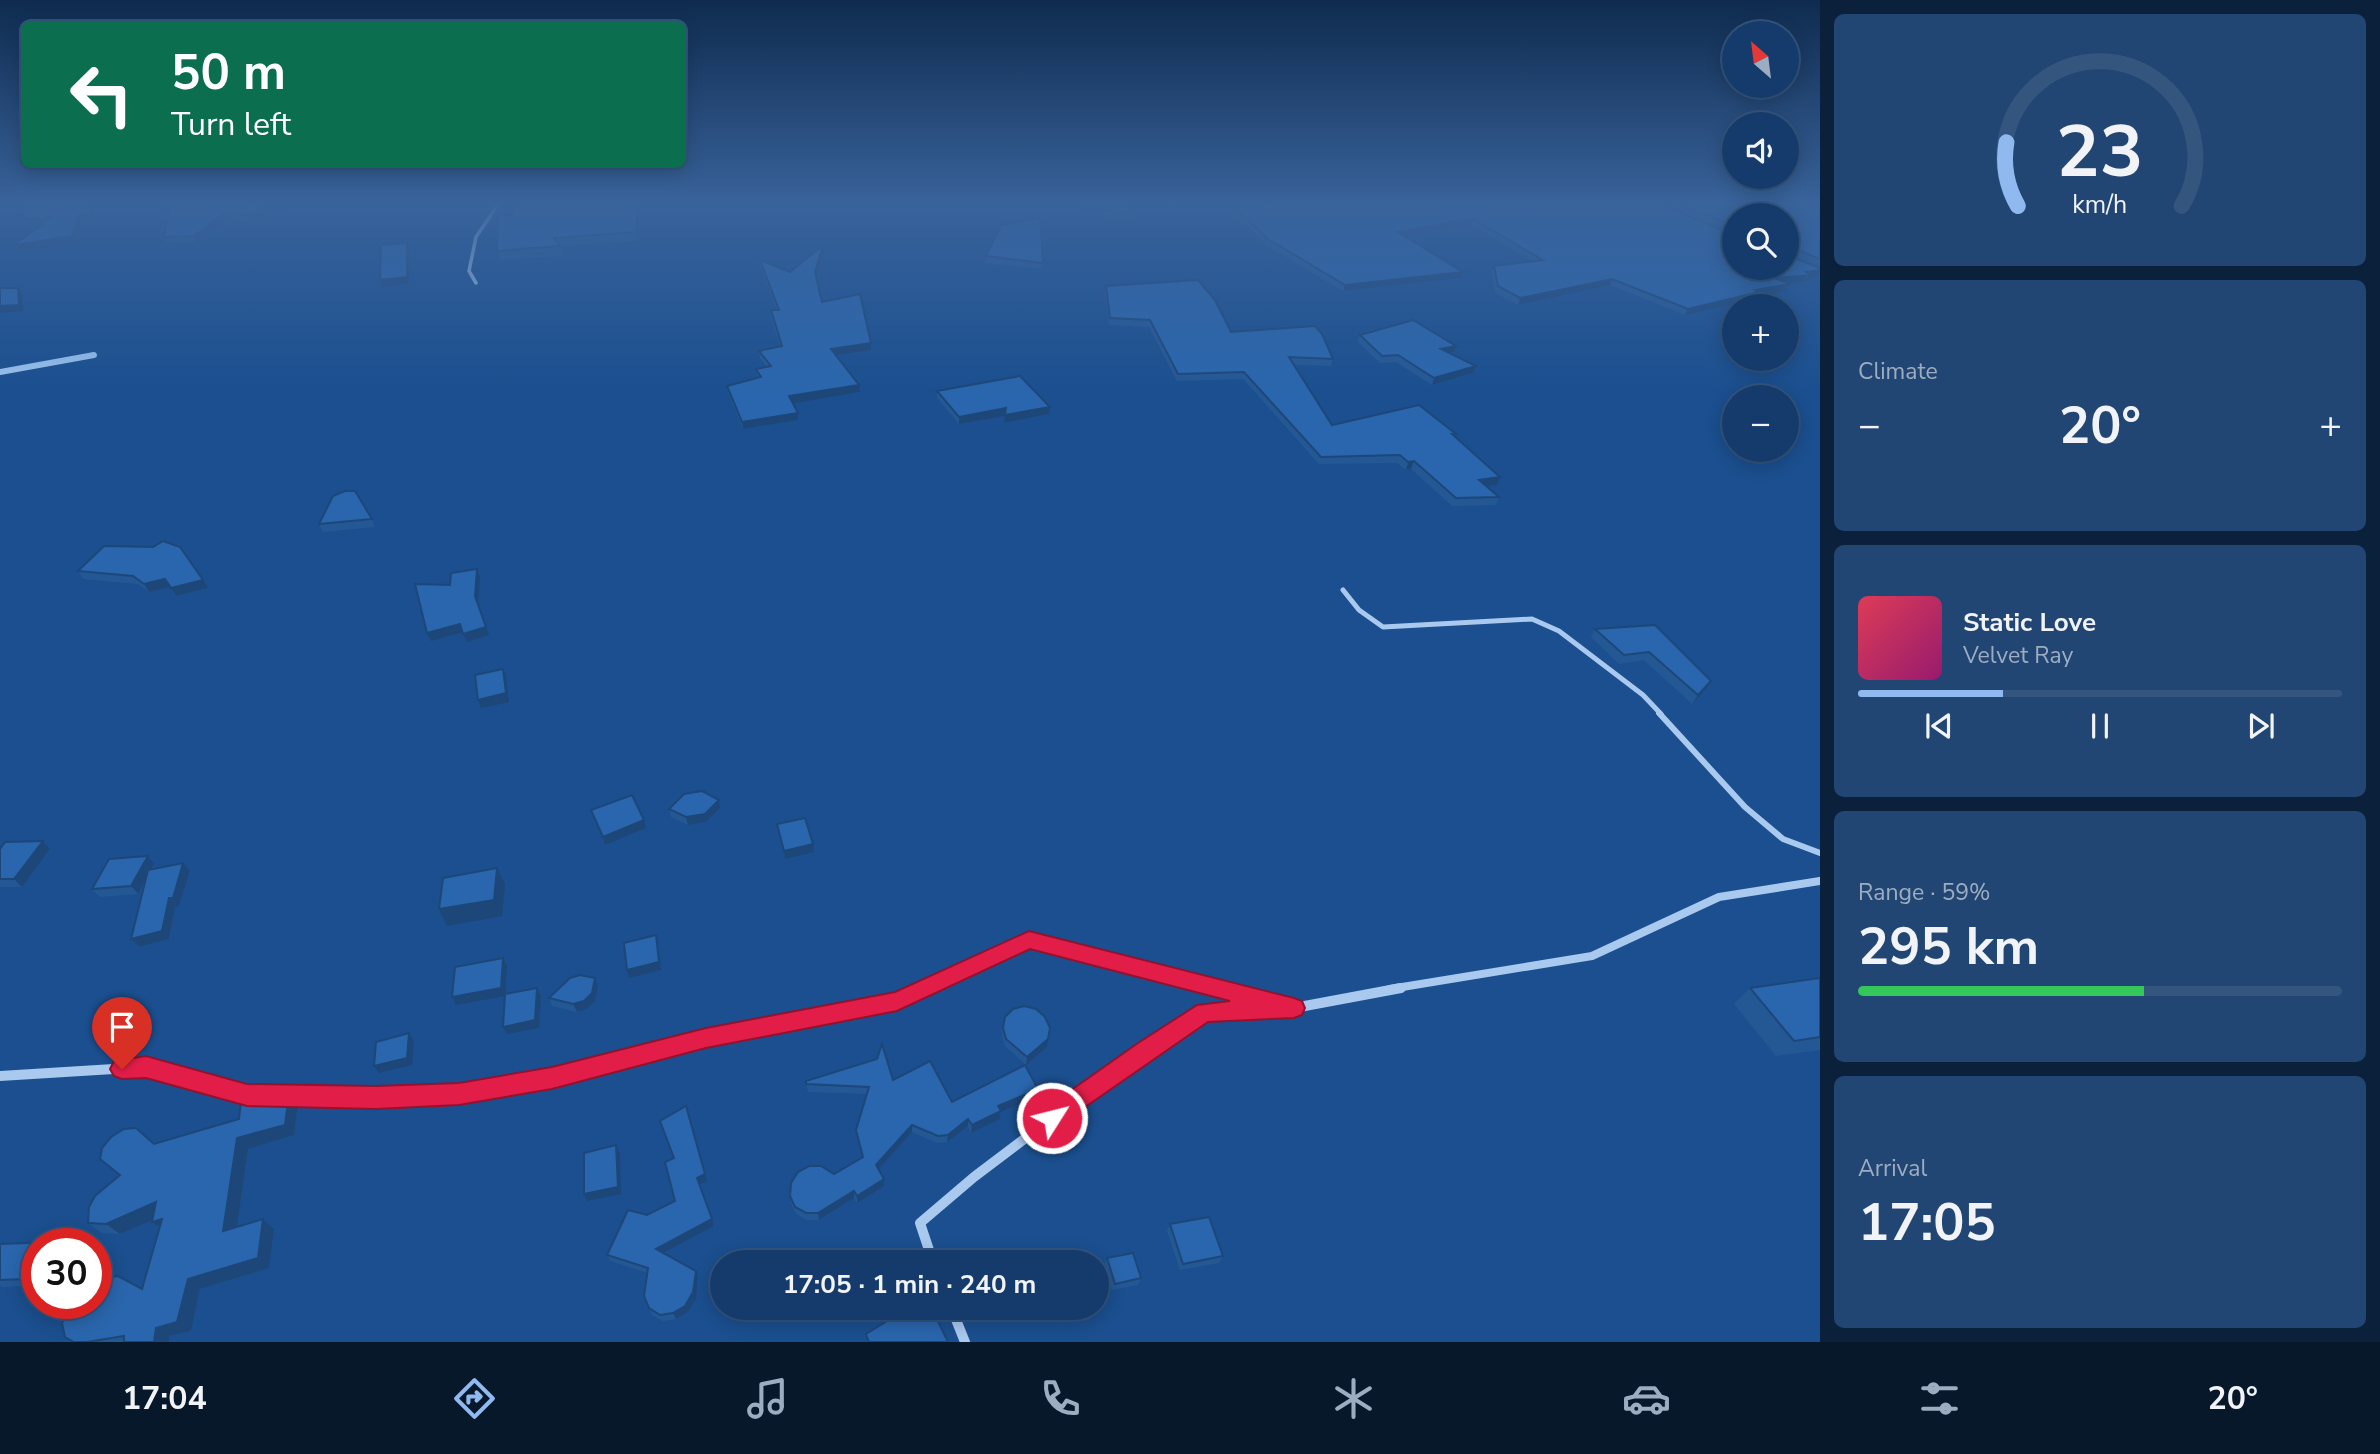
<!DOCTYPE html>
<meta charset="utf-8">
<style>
body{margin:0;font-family:"Nunito Sans",sans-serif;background:#214673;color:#f1f3f6;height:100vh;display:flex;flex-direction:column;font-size:26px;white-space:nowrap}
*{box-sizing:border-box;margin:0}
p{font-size:23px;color:#9dadc1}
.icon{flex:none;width:38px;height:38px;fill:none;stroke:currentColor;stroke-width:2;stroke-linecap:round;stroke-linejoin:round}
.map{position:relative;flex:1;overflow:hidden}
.details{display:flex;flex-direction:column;gap:14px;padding:14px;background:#0b203b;width:560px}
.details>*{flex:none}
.hud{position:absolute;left:21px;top:21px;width:665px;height:147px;border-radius:10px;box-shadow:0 4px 18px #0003,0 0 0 2px #33557e;background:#0b6e4f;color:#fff;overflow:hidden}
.needle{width:46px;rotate:332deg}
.tools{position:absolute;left:1722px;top:21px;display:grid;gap:14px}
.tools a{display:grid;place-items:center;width:77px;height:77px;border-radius:50%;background:#143b6b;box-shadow:0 4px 18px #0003,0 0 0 2px #33557e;font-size:35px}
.speed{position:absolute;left:21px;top:1228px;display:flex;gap:14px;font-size:35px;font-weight:700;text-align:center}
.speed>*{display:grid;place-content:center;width:91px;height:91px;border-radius:50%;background:#143b6b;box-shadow:0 4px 18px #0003,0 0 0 2px #33557e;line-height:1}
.speed .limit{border:10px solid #d22;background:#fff;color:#111}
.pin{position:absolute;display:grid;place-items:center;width:60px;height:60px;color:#fff;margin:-72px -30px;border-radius:50% 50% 50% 0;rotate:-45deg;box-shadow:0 0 7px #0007}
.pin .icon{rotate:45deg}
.me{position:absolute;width:77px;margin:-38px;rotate:54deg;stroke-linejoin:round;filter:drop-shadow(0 0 5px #0008)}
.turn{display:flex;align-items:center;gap:24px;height:147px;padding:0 35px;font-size:32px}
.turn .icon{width:91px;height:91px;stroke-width:2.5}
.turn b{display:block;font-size:49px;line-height:60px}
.big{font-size:52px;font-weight:700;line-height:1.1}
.details .widget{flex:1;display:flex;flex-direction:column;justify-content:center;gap:10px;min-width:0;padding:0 24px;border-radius:10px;background:#214673}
.details .dial{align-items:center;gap:0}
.dial svg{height:182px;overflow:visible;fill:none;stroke:#33557e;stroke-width:7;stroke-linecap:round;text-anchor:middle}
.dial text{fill:#f1f3f6;stroke:none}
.song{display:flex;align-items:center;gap:21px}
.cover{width:84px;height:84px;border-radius:10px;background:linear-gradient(135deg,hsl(350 70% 55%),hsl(320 70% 35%))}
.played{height:7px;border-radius:4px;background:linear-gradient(90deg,#90b9f0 30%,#33557e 30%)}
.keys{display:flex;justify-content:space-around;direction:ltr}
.heat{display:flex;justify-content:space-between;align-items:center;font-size:38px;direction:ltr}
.charge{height:10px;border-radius:5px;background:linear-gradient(90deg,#34c759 59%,#33557e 0)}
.trip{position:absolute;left:710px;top:1250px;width:399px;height:70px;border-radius:35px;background:#143b6b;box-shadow:0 4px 18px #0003,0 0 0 2px #33557e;font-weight:700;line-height:70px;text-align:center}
.dock{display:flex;height:112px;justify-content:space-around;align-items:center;background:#08182b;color:#9dadc1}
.dock .icon{width:49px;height:49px}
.dock .current{color:#90b9f0}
.dock b{font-size:32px;color:#f1f3f6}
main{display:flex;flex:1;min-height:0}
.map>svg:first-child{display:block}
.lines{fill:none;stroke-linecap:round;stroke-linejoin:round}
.stream{stroke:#9cc4f0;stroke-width:6}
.service-far1{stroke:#a9c9ee;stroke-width:5}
.service{stroke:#a9c9ee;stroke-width:6}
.minor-far2{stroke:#a9c9ee;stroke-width:3.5}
.minor-far1{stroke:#a9c9ee;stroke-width:8}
.minor{stroke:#a9c9ee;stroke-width:10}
.wall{fill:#245895}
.shaded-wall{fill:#1d4779}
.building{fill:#2a66ad;stroke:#1d4779;stroke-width:2}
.route{fill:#e11d48;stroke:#92132f;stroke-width:2}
</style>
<main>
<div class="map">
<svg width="1820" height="1342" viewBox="0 0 1820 1342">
<rect width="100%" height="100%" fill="#1b4f8f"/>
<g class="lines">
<path class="stream" d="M0,372L94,355"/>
<path class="service-far1" d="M1343,590L1359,610L1383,627L1532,619L1559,631L1643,695L1661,714"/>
<path class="service" d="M1659,713L1745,807L1783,839L1820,853"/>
<path class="minor-far2" d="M476,283L469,271L476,237L499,203"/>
<g class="minor-far1">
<path d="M922,989L1029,940L1222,989"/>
<path d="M1390,989L1592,956L1719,897L1820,881"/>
</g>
<g class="minor">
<path d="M1215,988L1294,1008L1401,988"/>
<path d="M0,1076L146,1067L247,1095L271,1096"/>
<path d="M282,1096L459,1094L552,1078L706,1038L897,1001L926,988"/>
<path d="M933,1262L920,1223L974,1177L1052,1118L1204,1012L1287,1008"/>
<path d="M951,1307L965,1342"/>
</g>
</g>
<g class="wall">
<path d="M150,203H301L276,214L274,212L249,221L230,217L197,242L167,243L164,237L168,215L154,212Z"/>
<path d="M517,203H639L638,241L560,247L562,256L500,260L497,251Z"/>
<path d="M1189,203L1188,213L1131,210L1134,213L1133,219L1035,210L1036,204Z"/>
<path d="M1219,203H1656L1787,268L1734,215V233L1662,203H1820V266L1788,254L1811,277L1809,281L1787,283L1786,291L1757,296L1756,299L1685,315L1610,285L1518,305L1495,293L1492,272L1494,266L1532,261L1471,225L1405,237L1463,272L1461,278L1343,291L1267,246L1223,203Z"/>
<path d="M823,245L824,251L816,276L822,302L871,343V350L836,355L859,385L860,392L793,403L798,420L743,429L728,393L727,386L758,378L756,369L767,367L760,358L759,351L780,346L771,317V310H777L760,266V260L790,272Z"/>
<path d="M986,256L1043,263V269L986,263Z"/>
<path d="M1106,286L1231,332L1333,359L1331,366L1293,365L1332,425L1455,437L1500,477L1497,485L1487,486L1499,497L1496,505L1452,506L1411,469L1406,470L1397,463L1319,464L1243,379L1177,381L1149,327L1109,325L1105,293Z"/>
<path d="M1360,335L1456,346L1454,352L1450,353L1473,373L1432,385L1396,362L1380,363L1357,341Z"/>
<path d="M937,391L1049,414L1004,423L1005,416L959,424L937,398Z"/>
<path d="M372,519L375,527L323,532L319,524Z"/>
<path d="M104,546L208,588L176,596L170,587L149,592L138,584L83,579L78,571Z"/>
<path d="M1655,625L1705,690L1692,704L1644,660L1619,664L1591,637L1595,629Z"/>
<path d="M720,808L706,822L688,825L671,817L669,809Z"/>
<path d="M0,849H50L22,887H0Z"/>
<path d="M154,864L151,870L190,871L179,906L175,907L169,939L139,947L131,939L146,880L138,894L100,897L92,889Z"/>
<path d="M1820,978V1050L1776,1056L1734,1004L1750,988Z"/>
<path d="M598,986L595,1001L587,1009L577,1012L552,1006L549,998Z"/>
<path d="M1003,1028L1047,1047L1026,1065L1005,1046L1002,1036Z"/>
<path d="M893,1080L952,1102L1037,1097L1000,1112V1119L971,1133L968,1126L947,1142L937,1143L912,1132L878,1169L884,1186L857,1203L854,1198L819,1220H807L796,1214L791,1203L790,1196L834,1174L862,1157L857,1138L856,1130L867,1094L808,1092L806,1081Z"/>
<path d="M298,1104L294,1135L248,1149L237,1227L263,1219L274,1229L269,1268L200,1289L191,1331L169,1336V1342H74L142,1289L159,1228L152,1222L153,1220L120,1234L102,1233L88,1223L154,1144Z"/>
<path d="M665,1162L707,1181L699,1185L714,1226L663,1253L696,1271L698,1277L696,1299L688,1312L676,1319L663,1321L652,1315L649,1308L647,1273L611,1261L607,1255L675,1201Z"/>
<path d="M1170,1224L1223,1256L1219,1263L1180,1270L1167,1231Z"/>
<path d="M54,1242L58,1244H37V1285L3,1287L0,1285V1244Z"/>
<path d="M1107,1258L1141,1278L1138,1285L1112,1290L1105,1264Z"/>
</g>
<g class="shaded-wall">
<path d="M94,203H98L93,220L81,221L75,243L18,251L14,245L78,215Z"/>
<path d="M286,203H301L276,214L274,209Z"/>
<path d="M638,203H639L638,241L636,232Z"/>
<path d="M272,206L274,212L249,221L246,215Z"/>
<path d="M227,211L230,217L197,242L194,236Z"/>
<path d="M52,217L55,223L29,225L25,219Z"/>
<path d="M1473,219L1471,225L1396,238L1398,232Z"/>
<path d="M407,243L409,249V283L382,287L380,280Z"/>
<path d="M823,245L824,251L815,278V272Z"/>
<path d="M1820,270V276L1811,277L1809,281L1771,285L1774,278L1806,272Z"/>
<path d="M1463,272L1461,278L1343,291L1345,285Z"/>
<path d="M1612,279L1610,285L1518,305L1520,298Z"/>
<path d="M1790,284L1786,291L1757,296L1756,299L1685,315L1688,309L1755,290Z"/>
<path d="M18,288L22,294L23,311L0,313V306Z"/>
<path d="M871,343V350L831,356V349Z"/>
<path d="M1456,346L1454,352L1438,356L1441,349Z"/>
<path d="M1476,366L1473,373L1432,385L1434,378Z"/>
<path d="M859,385L860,392L790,404L789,396Z"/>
<path d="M1050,407L1049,414L1004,423L1005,416L959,424V417L1006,408Z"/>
<path d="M798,413V420L743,429L742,422Z"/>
<path d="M1414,461L1411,469L1406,470L1408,462Z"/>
<path d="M1500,477L1497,485L1476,488L1479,480Z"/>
<path d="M477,569L480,577L478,604L475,596Z"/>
<path d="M165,579L170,587L149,592L144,584Z"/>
<path d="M203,580L208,588L176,596L171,588Z"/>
<path d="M460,624L463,632L431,641L427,633Z"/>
<path d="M486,627L489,635L467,642L463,634Z"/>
<path d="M503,669L506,677L509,702L481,708L478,700Z"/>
<path d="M1711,681L1705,690L1692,704L1698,695Z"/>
<path d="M719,800L720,808L706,822L688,825L686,817Z"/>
<path d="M644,820L646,828L605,845L603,837Z"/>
<path d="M43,841L50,849L22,887L14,879Z"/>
<path d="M813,844L814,852L785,859L784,851Z"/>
<path d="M148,856L154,864L138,894L131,886Z"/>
<path d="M183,863L190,871L179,906L175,907L169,939L139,947L131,939L169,898Z"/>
<path d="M497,868L505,884L502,916L447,926L439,909Z"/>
<path d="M656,935L658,944L661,970L629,978L627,970Z"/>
<path d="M503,958L507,966L505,996L456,1005L452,997Z"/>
<path d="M595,978L598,986L595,1001L587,1009L577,1012L573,1004Z"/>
<path d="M537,988L541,996L539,1028L507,1034L503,1027Z"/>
<path d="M409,1033L414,1041L412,1065L379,1073L374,1066Z"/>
<path d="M1048,1039L1047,1047L1026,1065L1027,1057Z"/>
<path d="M1038,1089L1037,1097L1000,1112V1119L971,1133L972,1125L998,1106Z"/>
<path d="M289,1093L298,1104L294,1135L248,1149L235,1241L223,1231L237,1138Z"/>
<path d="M686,1106L707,1181L699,1185L697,1178Z"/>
<path d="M968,1119V1126L947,1142L948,1135Z"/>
<path d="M912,1125V1132L876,1172V1165Z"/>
<path d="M616,1145L620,1153L621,1194L587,1201L584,1194Z"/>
<path d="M884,1179V1186L857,1203V1196Z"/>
<path d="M854,1191V1198L819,1220L818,1213Z"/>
<path d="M156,1202L169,1213L120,1234L106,1224Z"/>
<path d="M162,1219L165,1232L152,1222Z"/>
<path d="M263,1219L274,1229L269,1268L200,1289L191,1331L169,1336V1342H154L156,1328L188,1279Z"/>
<path d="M712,1219L714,1226L659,1255L656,1249Z"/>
<path d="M37,1260V1285L26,1279Z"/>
<path d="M696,1271L698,1277L696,1299L688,1312L676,1319L673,1313Z"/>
</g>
<g class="building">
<path d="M20,203H94L90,214L78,215L72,236L14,245L52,217L25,219Z"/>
<path d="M150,203H286L274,209L272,206L246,215L227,211L194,236L164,237L169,210L151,207Z"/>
<path d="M517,203H638L636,232L554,238L560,246L497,251L498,216L512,215Z"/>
<path d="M1039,203H1189L1190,207L1124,204L1134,213L1036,204Z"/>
<path d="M1230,203H1656L1734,235V268H1787V252L1789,256L1820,268V270L1806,272L1812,275L1774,278L1790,284L1755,290L1759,292L1688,309L1612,279L1520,298L1498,286L1494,266L1543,260L1473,219L1398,232L1463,272L1345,285L1268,239Z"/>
<path d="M1679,203H1820V259L1791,247L1787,250V215H1734V226Z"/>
<path d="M1040,218L1043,263L986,256L1001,225Z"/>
<path d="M407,243V277L380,280L381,245Z"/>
<path d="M823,245L815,272L822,302L860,294L871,343L831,349L859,385L789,396L798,413L742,422L727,386L761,377L756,369L771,366L759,351L782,346L771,310H779L760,260L790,272Z"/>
<path d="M1198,280L1215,300L1231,332L1315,326L1322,334L1333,359L1289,357L1332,425L1419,405L1456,434H1452L1500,477L1479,480L1499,497L1456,498L1414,461L1408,462L1400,455L1321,457L1244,372L1178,374L1150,320L1110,318L1106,286Z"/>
<path d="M0,288H18L19,305L0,306Z"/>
<path d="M1413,320L1456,346L1441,349L1476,366L1434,378L1398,355L1382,356L1360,335Z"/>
<path d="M1020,376L1050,407L1005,415L1006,408L959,417L937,391Z"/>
<path d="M345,491H355L372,519L319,524L333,496Z"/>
<path d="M163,541L180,547L203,580L171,588L165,579L144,584L133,576L78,571L104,546L153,547Z"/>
<path d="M477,569L475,596L486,627L463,634L460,624L427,633L415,584L450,585L451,573Z"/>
<path d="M1655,625L1711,681L1698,695L1649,652L1624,655L1595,629Z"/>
<path d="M503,669L506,693L478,700L475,675Z"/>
<path d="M702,791L719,800L705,814L686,817L669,809L684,794Z"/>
<path d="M632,795L644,820L603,837L591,810Z"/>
<path d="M805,818L813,844L784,851L777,824Z"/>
<path d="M43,841L14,879H0V849L5,842Z"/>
<path d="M148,856L131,886L92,889L109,859Z"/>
<path d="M183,863L173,898H169L162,931L131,939L148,870Z"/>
<path d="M497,868L494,900L439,909L443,878Z"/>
<path d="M656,935L659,962L627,970L624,943Z"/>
<path d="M503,958L501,988L452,997L455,967Z"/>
<path d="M580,975L595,978L592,993L584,1001L573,1004L549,998L570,978Z"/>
<path d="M1820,978V1037L1794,1041L1750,988Z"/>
<path d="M537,988L535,1020L503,1027L505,994Z"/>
<path d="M1024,1006L1036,1009L1045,1017L1050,1028L1048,1039L1027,1057L1006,1039L1003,1028L1005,1017L1013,1009Z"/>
<path d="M409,1033L407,1058L374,1066L376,1042Z"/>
<path d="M882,1044L893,1080L930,1061L952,1102L1025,1065L1038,1089L998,1106L1001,1111L972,1125L968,1119L948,1135L938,1136L912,1125L876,1165L884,1179L857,1196L854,1191L818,1213H806L795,1207L790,1196L791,1183L798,1172L809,1166H821L834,1174L863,1157L856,1130L869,1087L806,1084V1081L877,1059Z"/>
<path d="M275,1092L289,1093L285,1125L237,1138L223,1231L263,1219L258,1258L188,1279L177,1322L156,1328L154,1342H124V1336L87,1342H74L65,1337L62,1323L70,1306L71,1304H96V1282L102,1278L118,1276L142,1289L162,1219L152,1222L156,1202L106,1224L88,1223L89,1207L95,1196L120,1175L100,1159L102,1148L111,1137L124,1129L136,1128L154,1144L239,1119L241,1102Z"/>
<path d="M686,1106L705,1174L697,1178L712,1219L656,1249L696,1271L693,1292L685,1306L673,1313L660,1315L649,1308L644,1296L648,1268L607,1255L628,1210L647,1215L675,1201L665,1162L674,1158L660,1121Z"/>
<path d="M616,1145L618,1187L584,1194V1153Z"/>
<path d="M1209,1217L1223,1256L1183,1264L1170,1224Z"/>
<path d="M54,1242L55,1244H37V1260L26,1279L0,1280V1244Z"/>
<path d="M1133,1253L1141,1278L1115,1284L1107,1258Z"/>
<path d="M910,1307H931L948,1342H869L866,1334Z"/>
</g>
<linearGradient id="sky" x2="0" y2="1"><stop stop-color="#0f2b4f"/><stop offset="0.52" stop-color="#39639b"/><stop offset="1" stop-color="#39639b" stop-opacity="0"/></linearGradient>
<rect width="1820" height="391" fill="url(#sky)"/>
<path class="route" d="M1029,931L1294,998L1302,1001L1305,1008L1302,1015L1294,1018L1208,1022L1052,1130L1043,1126L1040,1118L1043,1110L1138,1043L1197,1005L1230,1001L1030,949L897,1011L706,1048L552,1089L459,1105L376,1109L247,1106L146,1078L122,1079L114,1076L110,1069L114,1061L146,1056L247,1084L376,1086L459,1083L552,1067L706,1028L895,992Z"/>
</svg>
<div class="tools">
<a><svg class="needle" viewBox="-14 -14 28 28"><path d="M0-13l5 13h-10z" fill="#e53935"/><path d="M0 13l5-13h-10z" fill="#9dadc1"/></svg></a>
<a><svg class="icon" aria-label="sound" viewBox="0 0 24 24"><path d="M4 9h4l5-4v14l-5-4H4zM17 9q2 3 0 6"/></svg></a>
<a><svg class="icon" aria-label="search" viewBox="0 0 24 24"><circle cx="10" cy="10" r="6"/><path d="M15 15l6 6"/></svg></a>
<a>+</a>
<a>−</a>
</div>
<div class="speed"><div class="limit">30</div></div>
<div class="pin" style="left:122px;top:1069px;background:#d93025"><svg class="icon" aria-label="arrive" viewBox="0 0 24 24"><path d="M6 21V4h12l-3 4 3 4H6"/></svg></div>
<svg class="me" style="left:1052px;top:1118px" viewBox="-20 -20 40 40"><circle r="17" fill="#e11d48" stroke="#fff" stroke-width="3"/><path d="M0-11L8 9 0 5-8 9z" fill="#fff"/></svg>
<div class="trip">17:05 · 1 min · 240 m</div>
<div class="hud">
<div class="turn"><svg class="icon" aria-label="left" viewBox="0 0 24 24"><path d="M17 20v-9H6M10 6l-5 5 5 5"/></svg><div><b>50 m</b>Turn left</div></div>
</div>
</div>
<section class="details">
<div class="widget dial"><svg viewBox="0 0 100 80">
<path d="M14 69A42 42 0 1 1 86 69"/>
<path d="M14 69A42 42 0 0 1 9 41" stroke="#90b9f0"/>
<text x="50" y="56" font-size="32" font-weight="700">23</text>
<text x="50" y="72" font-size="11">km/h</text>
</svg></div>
<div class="widget"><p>Climate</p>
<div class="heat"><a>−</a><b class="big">20°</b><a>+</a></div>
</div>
<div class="widget">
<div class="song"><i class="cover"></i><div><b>Static Love</b><p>Velvet Ray</p></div></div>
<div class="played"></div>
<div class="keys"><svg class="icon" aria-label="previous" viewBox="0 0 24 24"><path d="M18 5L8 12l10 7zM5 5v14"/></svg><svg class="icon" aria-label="pause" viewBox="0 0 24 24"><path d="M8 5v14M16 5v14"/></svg><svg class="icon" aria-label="next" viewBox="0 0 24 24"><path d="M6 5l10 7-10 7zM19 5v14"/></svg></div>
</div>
<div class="widget"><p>Range · 59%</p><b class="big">295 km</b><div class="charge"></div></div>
<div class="widget"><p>Arrival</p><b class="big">17:05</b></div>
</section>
</main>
<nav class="dock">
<b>17:04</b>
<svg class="icon current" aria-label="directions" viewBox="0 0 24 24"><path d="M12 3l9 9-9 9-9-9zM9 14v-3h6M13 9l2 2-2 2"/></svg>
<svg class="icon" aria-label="music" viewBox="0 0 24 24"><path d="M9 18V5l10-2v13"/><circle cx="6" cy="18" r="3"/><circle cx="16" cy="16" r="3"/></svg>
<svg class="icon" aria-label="phone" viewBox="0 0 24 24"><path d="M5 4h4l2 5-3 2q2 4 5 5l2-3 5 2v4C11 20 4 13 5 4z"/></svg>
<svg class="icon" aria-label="climate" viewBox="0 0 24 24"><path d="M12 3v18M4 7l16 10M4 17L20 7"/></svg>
<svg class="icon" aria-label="car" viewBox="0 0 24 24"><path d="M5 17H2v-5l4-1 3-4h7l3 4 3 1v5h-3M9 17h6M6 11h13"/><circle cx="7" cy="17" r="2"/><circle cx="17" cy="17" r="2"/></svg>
<svg class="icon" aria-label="filters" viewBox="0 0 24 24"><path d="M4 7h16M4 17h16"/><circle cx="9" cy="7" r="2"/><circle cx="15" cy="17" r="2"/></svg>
<b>20°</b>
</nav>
